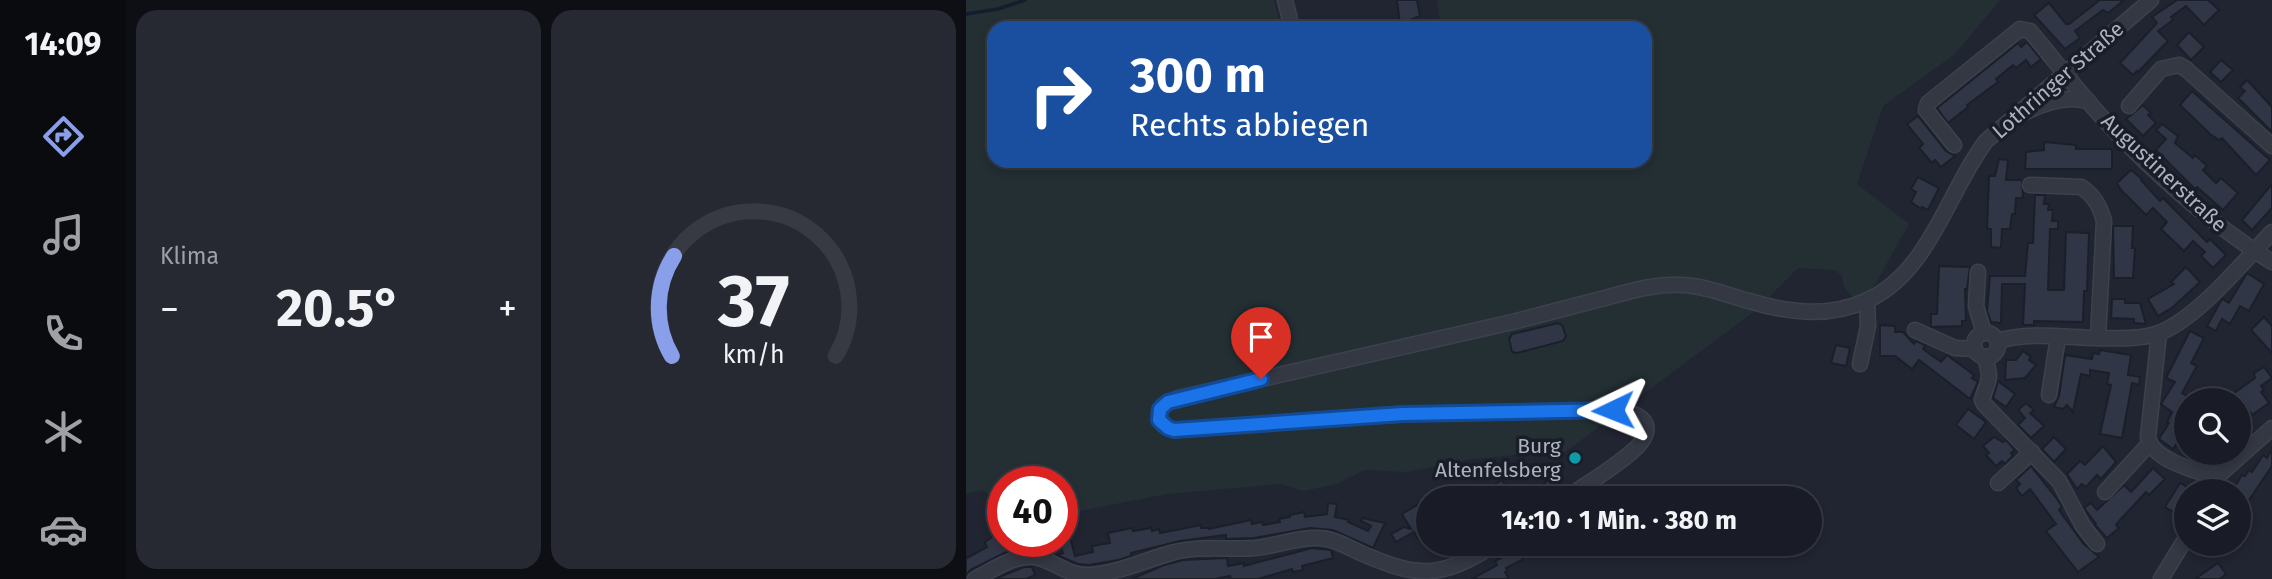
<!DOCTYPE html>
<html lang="de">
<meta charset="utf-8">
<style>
body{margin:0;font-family:"Fira Sans",sans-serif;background:#262932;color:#f1f3f6;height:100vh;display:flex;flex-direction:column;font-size:26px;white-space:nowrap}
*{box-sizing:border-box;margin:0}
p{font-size:23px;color:#9fa1a7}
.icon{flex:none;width:38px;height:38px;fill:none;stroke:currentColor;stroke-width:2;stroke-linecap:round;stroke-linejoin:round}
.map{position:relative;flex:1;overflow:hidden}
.panel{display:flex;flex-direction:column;gap:10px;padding:10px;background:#0e0f15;width:840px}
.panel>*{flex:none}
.banner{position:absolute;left:21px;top:21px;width:665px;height:147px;border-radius:21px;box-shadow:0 4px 10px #0003,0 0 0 2px #373a43;background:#1a4fa0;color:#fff;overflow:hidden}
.controls{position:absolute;left:1208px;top:388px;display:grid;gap:14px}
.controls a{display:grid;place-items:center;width:77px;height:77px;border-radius:50%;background:#191c26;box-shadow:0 4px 10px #0003,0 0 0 2px #373a43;font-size:35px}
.speed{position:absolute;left:21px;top:466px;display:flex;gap:14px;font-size:35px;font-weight:700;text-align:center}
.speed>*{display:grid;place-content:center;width:91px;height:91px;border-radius:50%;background:#191c26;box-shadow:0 4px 10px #0003,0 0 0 2px #373a43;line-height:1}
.speed .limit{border:10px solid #d22;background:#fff;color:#111}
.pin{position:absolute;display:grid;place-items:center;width:60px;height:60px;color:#fff;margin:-72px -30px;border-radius:50% 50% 50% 0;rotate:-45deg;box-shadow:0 0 7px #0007}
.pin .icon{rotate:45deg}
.me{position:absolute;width:77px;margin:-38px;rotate:268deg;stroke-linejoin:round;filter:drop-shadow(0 0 5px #0008)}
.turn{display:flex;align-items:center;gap:24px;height:147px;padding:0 28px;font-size:32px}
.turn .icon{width:91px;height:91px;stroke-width:2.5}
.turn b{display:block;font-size:49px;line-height:60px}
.big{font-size:52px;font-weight:700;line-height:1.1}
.panel .widget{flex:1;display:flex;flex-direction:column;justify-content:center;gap:10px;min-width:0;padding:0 24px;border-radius:21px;background:#262932}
.panel .dial{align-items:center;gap:0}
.dial svg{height:182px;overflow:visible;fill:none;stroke:#373a43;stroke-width:7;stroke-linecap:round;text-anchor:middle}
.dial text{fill:#f1f3f6;stroke:none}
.heat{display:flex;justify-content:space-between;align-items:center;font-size:38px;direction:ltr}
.panel .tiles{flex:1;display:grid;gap:10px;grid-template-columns:repeat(2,1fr)}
.trip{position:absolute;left:450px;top:486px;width:406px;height:70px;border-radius:35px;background:#191c26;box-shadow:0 4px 10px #0003,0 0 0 2px #373a43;font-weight:700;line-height:70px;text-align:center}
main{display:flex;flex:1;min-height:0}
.menu{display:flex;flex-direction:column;width:126px;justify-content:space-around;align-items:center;background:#0a0b0f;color:#9fa1a7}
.menu .icon{width:49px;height:49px}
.menu .active{color:#899fea}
.menu b{font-size:32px;color:#f1f3f6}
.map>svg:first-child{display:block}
.green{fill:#232f33}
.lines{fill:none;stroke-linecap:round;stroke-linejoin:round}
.stream{stroke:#161c2e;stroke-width:3.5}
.building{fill:#303646;stroke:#1b1f2a;stroke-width:2}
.minor-casing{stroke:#3d414d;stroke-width:17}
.minor{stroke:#343843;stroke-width:14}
.route-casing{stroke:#114b97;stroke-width:18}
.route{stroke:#1a73e8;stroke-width:12}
.culture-dot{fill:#0f9aa8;stroke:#191d27;stroke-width:2.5}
.labels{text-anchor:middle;stroke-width:7;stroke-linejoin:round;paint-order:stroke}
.street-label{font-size:21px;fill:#aeb2c0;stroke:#191d27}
.poi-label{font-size:21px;fill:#aeb2c0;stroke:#191d27;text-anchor:end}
</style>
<main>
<nav class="menu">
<b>14:09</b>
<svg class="icon active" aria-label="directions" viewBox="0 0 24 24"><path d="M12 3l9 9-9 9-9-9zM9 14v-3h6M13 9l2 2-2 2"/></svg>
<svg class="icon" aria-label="music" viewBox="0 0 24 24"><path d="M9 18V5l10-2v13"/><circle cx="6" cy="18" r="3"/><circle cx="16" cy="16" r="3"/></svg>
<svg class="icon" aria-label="phone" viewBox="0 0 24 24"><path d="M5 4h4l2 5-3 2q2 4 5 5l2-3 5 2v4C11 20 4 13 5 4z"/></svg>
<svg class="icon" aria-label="climate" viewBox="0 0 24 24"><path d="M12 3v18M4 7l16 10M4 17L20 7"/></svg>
<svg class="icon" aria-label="car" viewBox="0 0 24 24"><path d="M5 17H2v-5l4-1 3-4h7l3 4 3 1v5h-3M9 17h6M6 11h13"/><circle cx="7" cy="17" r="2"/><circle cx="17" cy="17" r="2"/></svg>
</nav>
<section class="panel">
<div class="tiles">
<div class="widget"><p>Klima</p>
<div class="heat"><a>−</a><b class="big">20.5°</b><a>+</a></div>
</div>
<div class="widget dial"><svg viewBox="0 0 100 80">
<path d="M14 69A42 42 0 1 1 86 69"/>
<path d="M14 69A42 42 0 0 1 15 25" stroke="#899fea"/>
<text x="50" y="56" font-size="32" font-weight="700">37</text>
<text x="50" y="72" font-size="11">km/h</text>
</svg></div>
</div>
</section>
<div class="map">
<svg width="1306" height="579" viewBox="0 0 1306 579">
<rect width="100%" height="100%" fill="#212532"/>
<path class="green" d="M0,0H308L315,28H28V161H679V28H475L471,0H1034L989,54L917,106L891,184L943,224L911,281L893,305L878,287L876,276L869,270L832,268L790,310L590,459L572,453L507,459L441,472L398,470L371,484L337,491L314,484L201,494L98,514L96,481H37V503L16,490L0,494Z"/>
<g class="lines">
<path class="stream" d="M0,14L32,9L59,0"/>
</g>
<g class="building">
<path d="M431,0H451L454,16L434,24Z"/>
<path d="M1134,0H1158L1142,13L1137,10L1109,31L1114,38L1099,49L1068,15L1083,3L1100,24H1103Z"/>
<path d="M1211,0H1242L1253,10L1238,25L1220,6L1205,17L1207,20L1192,31L1202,41L1172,72L1171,71L1167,75L1154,63L1191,23L1186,17Z"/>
<path d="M1223,32L1238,47L1225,60L1211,45Z"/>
<path d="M1061,42L1075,59L1065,67L1060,60L1050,68L1047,65L1030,79L1032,82L1001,105L1002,107L982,123L971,108L1052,43L1055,47Z"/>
<path d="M1255,60L1267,70L1255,82L1244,72Z"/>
<path d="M1281,80L1306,107V132L1272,98L1279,91L1274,87Z"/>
<path d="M1226,91L1304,160L1290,175L1256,138L1253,140L1244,134L1214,105Z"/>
<path d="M1177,105L1185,113L1182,115L1190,123L1177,136L1160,119Z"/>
<path d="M952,116L980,151L989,156L975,167L969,160L966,163L953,148L957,144L941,124Z"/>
<path d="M1196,124L1212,136L1209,143L1227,158L1229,155L1241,166L1237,170L1250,183L1255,178L1272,193L1257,210L1231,187L1229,189L1190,150L1200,139L1190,130Z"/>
<path d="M1078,142L1110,145V149H1146V169H1059L1060,152L1078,150Z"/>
<path d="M1033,159L1042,160L1040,180H1056L1057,198H1050L1049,214H1046L1044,229H1036L1035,248L1025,247V229H1021L1023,176H1029Z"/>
<path d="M1165,170L1176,179L1175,180L1194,201L1197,198L1241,242L1244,239L1260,255L1247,268L1235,256L1239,252L1227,241L1218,251L1195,229L1201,222L1187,208L1180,215L1155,190L1151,183Z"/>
<path d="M952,177L973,188L962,210L956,207L955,209L945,202L950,192L945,189Z"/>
<path d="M1306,184V208L1286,230L1276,220Z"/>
<path d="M1069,195H1079L1078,204H1083L1082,210H1087L1086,221H1092V229H1084L1082,290H1098L1100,232L1123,233L1121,291H1118L1117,322L1068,321V325H1057L1059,284H1036L1035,323L1025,322L1021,311L1024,276H1059L1062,243H1067Z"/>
<path d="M1147,226H1167L1166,248H1169L1167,278H1148Z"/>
<path d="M973,266L1004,267L1001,289H999L1000,321H996V326L965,327V314H971Z"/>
<path d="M1220,267L1234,282L1207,307L1192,316L1182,299L1208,284L1205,282Z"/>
<path d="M1281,273L1298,284L1283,311L1274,306L1264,324L1256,319L1250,331L1241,326L1256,299L1263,303Z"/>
<path d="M1146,299H1159V303H1174L1180,324L1168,323V319L1145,318Z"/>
<path d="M1298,317L1306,326V353L1285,330Z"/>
<path d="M592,323L596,325L600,336L597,341L551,353L546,352L543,339L546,334Z"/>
<path d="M914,325L929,326V332H937L948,344L950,341L959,345L957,349L975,362L981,355L1008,375L1006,378L1012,382L1004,399L953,360L946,369L929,356H914Z"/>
<path d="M1224,331L1238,338L1225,363L1231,366L1216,393L1220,395V415L1211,428L1220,433V439L1215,446L1211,443L1207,449L1193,439L1203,423L1201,422L1206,412L1195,404L1209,382L1200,378Z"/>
<path d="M870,345L884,348L880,366L865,363Z"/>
<path d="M1134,350L1165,355L1162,375L1174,377L1173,385L1166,383L1156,438L1134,434L1145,385L1141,384L1143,373L1124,370V376L1115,374L1107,412L1101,405L1097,409L1088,407L1093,396L1099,355L1126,359L1127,353L1133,354Z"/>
<path d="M1057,351L1065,357L1063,360L1070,365L1059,378L1039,380L1040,360H1050Z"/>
<path d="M1298,367L1306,378L1295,386L1298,390L1295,392L1303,403L1286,415L1279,405L1272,410V401H1257L1289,378L1288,373Z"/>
<path d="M1032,381L1049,394L1040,407L1027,398Z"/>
<path d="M1060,403L1068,410L1064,413L1078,426L1065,438L1052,425L1059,418L1052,410Z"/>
<path d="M1002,409L1020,422L1008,439L990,425Z"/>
<path d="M1028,437L1037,442L1040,440L1049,450L1045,453L1047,456L1039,464L1036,461L1030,466L1020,455L1023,453L1017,446Z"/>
<path d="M1088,437L1100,449L1088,462L1076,449Z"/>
<path d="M1137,446L1150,462L1135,479L1131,475L1120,487L1116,484L1111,489L1101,474L1114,461L1119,465Z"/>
<path d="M1306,449V466L1281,503L1279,501L1272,510V492H1265L1276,475L1279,476L1283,470L1286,472L1297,455L1301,458Z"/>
<path d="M1065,466L1091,499L1096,506L1093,510L1117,543L1133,557L1112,572L1080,531L1090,524L1064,489L1056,496L1050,488L1054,484L1050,480Z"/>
<path d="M1187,468L1199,479L1183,495L1180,492L1154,520L1150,525L1153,528L1141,538L1129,525L1130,524L1118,508L1125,503L1131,510L1158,485L1165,492Z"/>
<path d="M589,476L597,488L581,499L573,487Z"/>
<path d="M536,480L548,499H507L510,496L507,493L515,488L517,492Z"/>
<path d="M1214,483L1220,486V520L1199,507Z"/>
<path d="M362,503L371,504L369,517L383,520L382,522L402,531L405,526L395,521L396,518L419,523L407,548L367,530L344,528L288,538L260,539V535L214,541L165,553V556L152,560L123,565L112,564L91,555L97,553L93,541H96V519L99,518L109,556L127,552L126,546L144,543L142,533L166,528L167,531L185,528L186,531L193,529L194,533L235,525V528H242L243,529L285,520L286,524L296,522L297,525L314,522L313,519L324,517V515L338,512L339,517L361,514Z"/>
<path d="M451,505L462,524V532L451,538L448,532L430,542L425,534L438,527L445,529L436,514Z"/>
<path d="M37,529V541H62L4,570L0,576V556L1,558L21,547L19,542Z"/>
<path d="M556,544H561L556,560L540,568L541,571L539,572L543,579H506L531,565L529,561L541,555L543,548Z"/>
<path d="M346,548L365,550L367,558L336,566L337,570L327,572L326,569L292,579H265L264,576L249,579H166L198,565L217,560L261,558L262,566L278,563V566Z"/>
<path d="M1252,563L1260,574L1254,579H1229Z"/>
<path d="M58,567H66L69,575L60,579H29Z"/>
</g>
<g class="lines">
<defs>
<g id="minor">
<path d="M319,0L326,28"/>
<path d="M1163,106L1195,69L1213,65L1220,69L1306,146"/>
<path d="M1058,113C1077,103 1100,95 1122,101"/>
<path d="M988,145L960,110L962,103L1054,29L1064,31C1090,62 1115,95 1143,125C1191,176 1247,225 1306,262"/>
<path d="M1064,185L1115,187C1128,195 1134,206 1138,221L1132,338"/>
<path d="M1012,272L1010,306L1018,333"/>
<path d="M949,330L989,348L1009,349"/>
<path d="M1193,333L1182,437C1185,459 1232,473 1252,476L1306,428"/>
<circle cx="1020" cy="345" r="12"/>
<path d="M1032,341C1062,332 1097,337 1129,338C1150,338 1173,340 1193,333C1232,318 1277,262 1306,232"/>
<path d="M1019,357C1026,383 1023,376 1016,400L1018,404L1093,481L1117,526L1131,544"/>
<path d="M894,364L902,326L901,300"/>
<path d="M1083,395L1092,337"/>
<path d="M1032,483L1066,452"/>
<path d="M1139,492L1183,444"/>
<path d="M599,499C620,484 655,464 672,446C694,421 669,411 647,410L437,414L208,430L197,425L193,414L197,405L212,398C322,374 432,349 542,323C575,315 607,306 639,298C665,291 690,283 717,285C740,286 761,295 783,301C823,313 863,318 902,300C964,271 982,191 1020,141L1185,0"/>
<path d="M9,579C27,570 51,552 73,558C91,563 103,576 123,575C152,573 177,561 205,553C232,545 261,550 289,548C310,546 331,537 352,538C368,538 383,548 397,554C455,579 475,578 530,544"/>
<path d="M1195,579L1220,538"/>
</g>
</defs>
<use href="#minor" class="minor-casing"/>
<use href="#minor" class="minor"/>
</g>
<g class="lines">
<defs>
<path id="route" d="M295,379L202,402L194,409L193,420L202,428L208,430L437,414L647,410"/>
</defs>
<use href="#route" class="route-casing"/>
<use href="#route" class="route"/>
</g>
<circle class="culture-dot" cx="609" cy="458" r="7"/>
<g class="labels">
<g class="street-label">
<text transform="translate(1092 80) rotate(-41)" y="7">Lothringer Straße</text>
<text transform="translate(1198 173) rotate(43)" y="7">Augustinerstraße</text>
</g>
<g class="poi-label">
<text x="595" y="453">Burg<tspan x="595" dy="24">Altenfelsberg</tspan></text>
</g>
</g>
</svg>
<div class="controls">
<a><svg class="icon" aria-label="search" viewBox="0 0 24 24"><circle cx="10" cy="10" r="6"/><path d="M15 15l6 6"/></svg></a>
<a><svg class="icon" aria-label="layers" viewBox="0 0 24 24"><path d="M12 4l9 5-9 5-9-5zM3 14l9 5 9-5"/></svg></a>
</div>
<div class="speed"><div class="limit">40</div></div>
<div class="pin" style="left:295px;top:379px;background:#d93025"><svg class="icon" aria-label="arrive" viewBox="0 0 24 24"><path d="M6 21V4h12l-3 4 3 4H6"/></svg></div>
<svg class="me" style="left:647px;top:410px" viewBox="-20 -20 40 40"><path d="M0-17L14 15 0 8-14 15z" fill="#1a73e8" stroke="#fff" stroke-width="4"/></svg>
<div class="trip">14:10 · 1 Min. · 380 m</div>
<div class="banner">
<div class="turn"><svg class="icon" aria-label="right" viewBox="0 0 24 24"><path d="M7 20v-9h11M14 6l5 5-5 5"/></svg><div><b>300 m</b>Rechts abbiegen</div></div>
</div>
</div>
</main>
